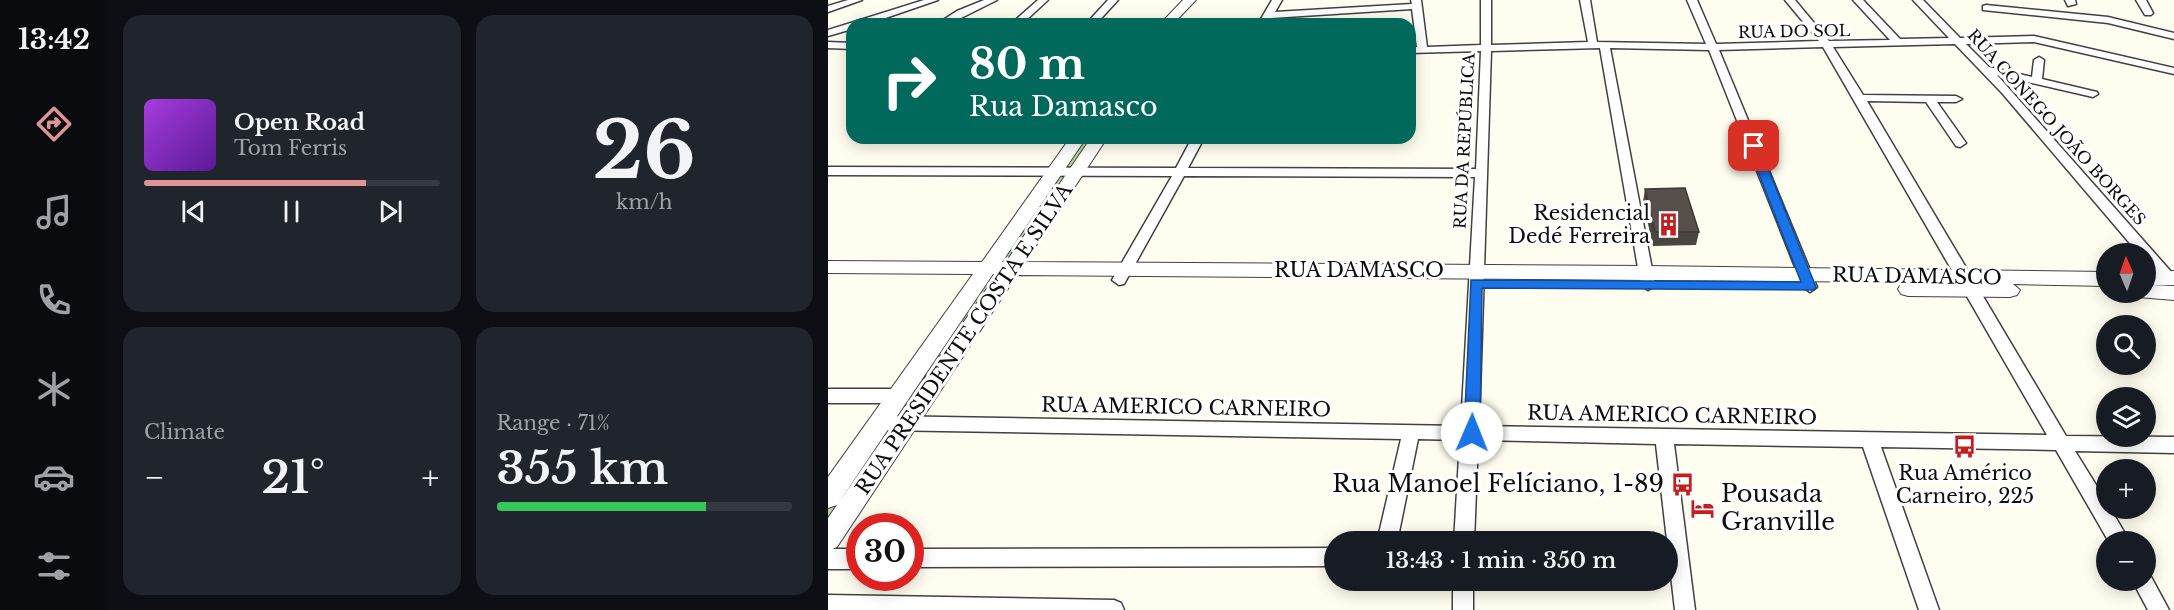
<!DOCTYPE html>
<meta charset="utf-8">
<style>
body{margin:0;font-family:"Libre Baskerville",serif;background:#20242c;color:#f1f3f6;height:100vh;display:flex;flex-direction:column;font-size:22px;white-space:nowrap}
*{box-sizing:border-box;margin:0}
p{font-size:20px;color:#9ea1a6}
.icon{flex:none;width:33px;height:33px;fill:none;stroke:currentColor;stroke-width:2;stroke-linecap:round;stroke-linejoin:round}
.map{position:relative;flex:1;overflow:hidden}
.side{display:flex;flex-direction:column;gap:15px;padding:15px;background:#0d0f14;width:720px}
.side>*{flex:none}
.banner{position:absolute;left:18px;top:18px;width:570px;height:126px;border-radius:18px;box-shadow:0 3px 15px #0003;background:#00695c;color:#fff;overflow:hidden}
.needle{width:39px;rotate:358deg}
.controls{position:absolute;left:1268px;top:243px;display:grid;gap:12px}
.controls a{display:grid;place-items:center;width:60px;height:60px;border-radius:50%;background:#171b24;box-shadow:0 3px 15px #0003;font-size:30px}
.speed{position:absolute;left:18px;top:513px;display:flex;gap:12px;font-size:30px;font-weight:700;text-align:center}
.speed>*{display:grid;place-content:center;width:78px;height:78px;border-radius:50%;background:#171b24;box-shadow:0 3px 15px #0003;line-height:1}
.speed .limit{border:9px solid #d22;background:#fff;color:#111}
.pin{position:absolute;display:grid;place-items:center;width:51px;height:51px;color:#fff;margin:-26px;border-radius:12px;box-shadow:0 3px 9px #0006}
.me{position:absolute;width:66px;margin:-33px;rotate:1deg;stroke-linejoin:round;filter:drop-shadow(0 0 4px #0008)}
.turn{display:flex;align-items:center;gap:21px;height:126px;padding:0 24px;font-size:27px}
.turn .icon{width:78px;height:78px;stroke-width:2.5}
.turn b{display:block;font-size:42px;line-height:51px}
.big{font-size:45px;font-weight:600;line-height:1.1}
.side .widget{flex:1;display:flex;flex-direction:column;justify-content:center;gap:9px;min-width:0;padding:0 21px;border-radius:18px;background:#20242c}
.side .dial{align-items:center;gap:0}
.dial b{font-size:78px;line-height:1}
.song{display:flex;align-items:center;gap:18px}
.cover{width:72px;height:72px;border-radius:9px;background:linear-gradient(135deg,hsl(280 70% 55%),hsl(270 70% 35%))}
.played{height:6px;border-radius:3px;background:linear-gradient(90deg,#de9395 75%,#363941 75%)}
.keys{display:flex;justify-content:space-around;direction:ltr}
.heat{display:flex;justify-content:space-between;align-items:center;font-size:33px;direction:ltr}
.charge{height:9px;border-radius:4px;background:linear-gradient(90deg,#34c759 71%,#363941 0)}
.side .tiles{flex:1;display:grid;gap:15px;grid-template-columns:repeat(2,1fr)}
.trip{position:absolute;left:496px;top:531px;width:354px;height:60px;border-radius:30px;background:#171b24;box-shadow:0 3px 15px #0003;font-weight:600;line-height:60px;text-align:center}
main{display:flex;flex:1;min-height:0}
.menu{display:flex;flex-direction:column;width:108px;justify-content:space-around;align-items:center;background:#090b0e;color:#9ea1a6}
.menu .icon{width:42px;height:42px}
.menu .active{color:#de9395}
.menu b{font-size:27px;color:#f1f3f6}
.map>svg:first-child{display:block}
.forest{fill:#b2de95}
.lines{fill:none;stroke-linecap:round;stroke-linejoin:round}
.minor-casing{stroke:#414141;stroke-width:3}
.tertiary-casing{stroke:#414141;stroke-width:2}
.minor{fill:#fff;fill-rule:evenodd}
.tertiary{fill:#fff;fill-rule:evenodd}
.wall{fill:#4b4540}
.building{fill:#57504a;stroke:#3d3834;stroke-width:1.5}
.route{fill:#1a73e8;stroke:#114b97;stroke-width:1.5}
.labels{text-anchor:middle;stroke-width:6;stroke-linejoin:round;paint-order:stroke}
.far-street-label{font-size:16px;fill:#0e0e0e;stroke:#fff}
.poi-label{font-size:20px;fill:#0e0e0e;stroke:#fff;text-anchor:end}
.street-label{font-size:20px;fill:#0e0e0e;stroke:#fff}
.near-poi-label{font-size:24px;fill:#0e0e0e;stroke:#fff;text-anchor:end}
</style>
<main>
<nav class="menu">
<b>13:42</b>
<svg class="icon active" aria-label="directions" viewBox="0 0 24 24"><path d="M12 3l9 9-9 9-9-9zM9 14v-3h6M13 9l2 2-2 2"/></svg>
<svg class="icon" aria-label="music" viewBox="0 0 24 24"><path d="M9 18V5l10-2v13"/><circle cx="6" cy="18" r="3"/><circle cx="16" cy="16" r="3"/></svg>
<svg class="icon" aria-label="phone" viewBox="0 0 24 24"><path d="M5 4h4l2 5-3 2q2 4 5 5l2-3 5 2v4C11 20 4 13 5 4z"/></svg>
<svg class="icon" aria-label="climate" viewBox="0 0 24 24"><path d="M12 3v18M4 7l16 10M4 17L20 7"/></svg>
<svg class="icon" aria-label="car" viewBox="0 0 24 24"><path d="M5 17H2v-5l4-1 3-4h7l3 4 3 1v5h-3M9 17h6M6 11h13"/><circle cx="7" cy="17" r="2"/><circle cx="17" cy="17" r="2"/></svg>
<svg class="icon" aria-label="filters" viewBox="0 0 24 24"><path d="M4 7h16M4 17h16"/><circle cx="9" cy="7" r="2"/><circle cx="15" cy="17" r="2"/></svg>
</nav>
<section class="side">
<div class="tiles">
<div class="widget">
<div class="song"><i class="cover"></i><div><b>Open Road</b><p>Tom Ferris</p></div></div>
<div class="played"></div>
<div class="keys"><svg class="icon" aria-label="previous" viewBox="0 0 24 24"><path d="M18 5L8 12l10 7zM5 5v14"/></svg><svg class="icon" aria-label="pause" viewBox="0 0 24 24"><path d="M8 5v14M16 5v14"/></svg><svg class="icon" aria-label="next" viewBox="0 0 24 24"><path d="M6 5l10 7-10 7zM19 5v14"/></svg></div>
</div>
<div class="widget dial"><b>26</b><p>km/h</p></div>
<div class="widget"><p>Climate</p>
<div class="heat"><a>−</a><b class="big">21°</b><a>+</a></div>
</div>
<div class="widget"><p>Range · 71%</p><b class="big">355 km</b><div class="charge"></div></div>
</div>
</section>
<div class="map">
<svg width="1346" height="610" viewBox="0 0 1346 610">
<rect width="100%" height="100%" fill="#fffdef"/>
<path class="forest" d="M256,138H268L0,533V504Z"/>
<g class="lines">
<defs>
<g id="minor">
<path d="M20,0H34L0,12V6Z"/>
<path d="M96,0H110L40,24H24V29L0,36V30Z"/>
<path d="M156,0H169L121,24H109L129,11Z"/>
<path d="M210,0H220L194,24H183Z"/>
<path d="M280,0H290L268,24H258Z"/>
<path d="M444,0H454L447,12L584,4L583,0H593L599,47L653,45V0H663V45L760,42L752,0H762L769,42L878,44L859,0H869L888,44L991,41L957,0H967L1001,41L1062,40L1025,0H1035L1072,39L1121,38L1085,0H1095L1132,38L1206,36L1346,68V74L1206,42L1138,44L1161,67L1204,77L1206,60L1211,57L1216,60L1214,79L1269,92L1270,94L1265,97L1169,75L1346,275V283C1333,286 1325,270 1317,260V254H1311L1174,93L1127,44L1005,47L1035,95L1128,96L1134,99L1128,102H1109L1138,143L1132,147L1128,146L1098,102L1039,101L1238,436L1346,437V453L1247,451L1278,501V508H1282L1302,542H1281L1228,450L1053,447L1111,610H1091L1035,447L846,444L867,610H847L828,444L650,440L646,542H626L632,440L590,439L569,542H549L573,439L54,430L48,428L45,423L48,418L54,416L633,426L647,177L356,176L296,284L291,285L284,280L344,176L0,175V167L348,168L364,138H376L360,168L648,169L653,51L582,53V47H589L584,9L443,18L440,24H430ZM995,47L1219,435L651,426L663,51L772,48L813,285L820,290L827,285L782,48L881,50L975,287L982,292L989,287L891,50Z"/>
<path d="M1237,0H1247L1248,4L1240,6Z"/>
<path d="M1308,0H1318L1325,13L1323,15H1317Z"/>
<path d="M1158,5L1280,17L1346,33V39L1280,23L1155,10V6Z"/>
<path d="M0,42L24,43V49L0,48Z"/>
<path d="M0,389H73L79,391L81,396L79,401L73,403H0Z"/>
<path d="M507,548V566L82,567V549Z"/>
<rect x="0" y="549" width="32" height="20"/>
<path d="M1317,571L1321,573L1341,610H1320L1304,580H1317Z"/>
<rect x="625" y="580" width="20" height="30"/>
<path d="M0,595L286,600L293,603L296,610H0Z"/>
</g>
<g id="tertiary">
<path d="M355,0H368L345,24H332Z"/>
<path d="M242,138H258L174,262H178L263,138H279L197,262L817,266L1278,272V286L1185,284L1192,290L1189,295L1182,297L1080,296L1073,294L1070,289L1073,284L1079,282L189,275L9,547L0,551V518L169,274H165L9,505L0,508V477L145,274L0,273V261L154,262Z"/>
<path d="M1346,271V285H1322L1346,286V300L1310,297L1308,292H1317V272Z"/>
</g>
</defs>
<use href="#minor" class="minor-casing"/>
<use href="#tertiary" class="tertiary-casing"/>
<use href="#minor" class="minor"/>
<use href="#tertiary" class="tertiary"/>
</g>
<path class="wall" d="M817,189L871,232L868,245L825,246L815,202Z"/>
<path class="building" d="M857,188L871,232H827L817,189Z"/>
<path class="route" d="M922,144L931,146L988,287L986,290L654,288L652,433L650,438H638L636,433L643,280L973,282L920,146Z"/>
<defs>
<symbol id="building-bare" viewBox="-9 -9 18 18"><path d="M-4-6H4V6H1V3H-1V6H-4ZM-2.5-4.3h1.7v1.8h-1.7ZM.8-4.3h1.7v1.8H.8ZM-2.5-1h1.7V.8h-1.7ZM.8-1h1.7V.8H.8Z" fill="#c61e1e" stroke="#fff" stroke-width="2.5" paint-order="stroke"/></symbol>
<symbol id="bus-bare" viewBox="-9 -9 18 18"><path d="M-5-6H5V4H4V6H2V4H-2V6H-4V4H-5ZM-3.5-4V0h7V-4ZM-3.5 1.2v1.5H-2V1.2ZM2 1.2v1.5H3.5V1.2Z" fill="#c61e1e" stroke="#fff" stroke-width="2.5" paint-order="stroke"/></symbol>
<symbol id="hotel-bare" viewBox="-9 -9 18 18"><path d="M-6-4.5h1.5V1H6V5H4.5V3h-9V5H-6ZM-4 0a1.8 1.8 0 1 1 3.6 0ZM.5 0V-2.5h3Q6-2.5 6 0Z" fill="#c61e1e" stroke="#fff" stroke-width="2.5" paint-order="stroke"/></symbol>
</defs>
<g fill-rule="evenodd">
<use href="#building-bare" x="824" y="208" width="33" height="33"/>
<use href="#bus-bare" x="1120" y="430" width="33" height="33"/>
<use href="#bus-bare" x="838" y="468" width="33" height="33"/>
<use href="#hotel-bare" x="858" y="492" width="33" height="33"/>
</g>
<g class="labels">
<g class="far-street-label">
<text transform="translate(966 31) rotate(-1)" y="6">RUA DO SOL</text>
<text transform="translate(1229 127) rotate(48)" y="6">RUA CONEGO JOÃO BORGES</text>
<text transform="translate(636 141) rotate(-87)" y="6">RUA DA REPÚBLICA</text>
</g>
<g class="poi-label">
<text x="822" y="220">Residencial<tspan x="822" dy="23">Dedé Ferreira</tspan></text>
<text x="1137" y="480" text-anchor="middle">Rua Américo<tspan x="1137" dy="23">Carneiro, 225</tspan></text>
</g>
<g class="street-label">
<text x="531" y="277">RUA DAMASCO</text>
<text transform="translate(1089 276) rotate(1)" y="7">RUA DAMASCO</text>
<text transform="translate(136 339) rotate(-56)" y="7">RUA PRESIDENTE COSTA E SILVA</text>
<text transform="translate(358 407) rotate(1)" y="7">RUA AMERICO CARNEIRO</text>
<text transform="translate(844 415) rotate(1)" y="7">RUA AMERICO CARNEIRO</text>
</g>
<g class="near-poi-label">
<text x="836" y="492">Rua Manoel Felíciano, 1-89</text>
<text x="893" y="502" text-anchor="start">Pousada<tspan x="893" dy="28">Granville</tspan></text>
</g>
</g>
</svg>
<div class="controls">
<a><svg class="needle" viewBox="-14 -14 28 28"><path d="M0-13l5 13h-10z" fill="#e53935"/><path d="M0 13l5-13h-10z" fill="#9ea1a6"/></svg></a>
<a><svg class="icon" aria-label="search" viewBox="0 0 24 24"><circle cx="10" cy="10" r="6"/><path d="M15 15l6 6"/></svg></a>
<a><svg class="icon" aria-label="layers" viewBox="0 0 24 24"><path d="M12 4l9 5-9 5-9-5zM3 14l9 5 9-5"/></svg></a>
<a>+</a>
<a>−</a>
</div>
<div class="speed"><div class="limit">30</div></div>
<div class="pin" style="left:926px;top:146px;background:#d93025"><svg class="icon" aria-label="arrive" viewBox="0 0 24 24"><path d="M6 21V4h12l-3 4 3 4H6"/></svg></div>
<svg class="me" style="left:644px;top:433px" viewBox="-20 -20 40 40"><circle r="19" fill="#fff"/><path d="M0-13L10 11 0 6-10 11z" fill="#1a73e8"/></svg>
<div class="trip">13:43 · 1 min · 350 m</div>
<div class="banner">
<div class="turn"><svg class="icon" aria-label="right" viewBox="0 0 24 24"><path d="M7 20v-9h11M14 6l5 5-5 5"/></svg><div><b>80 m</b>Rua Damasco</div></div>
</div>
</div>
</main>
